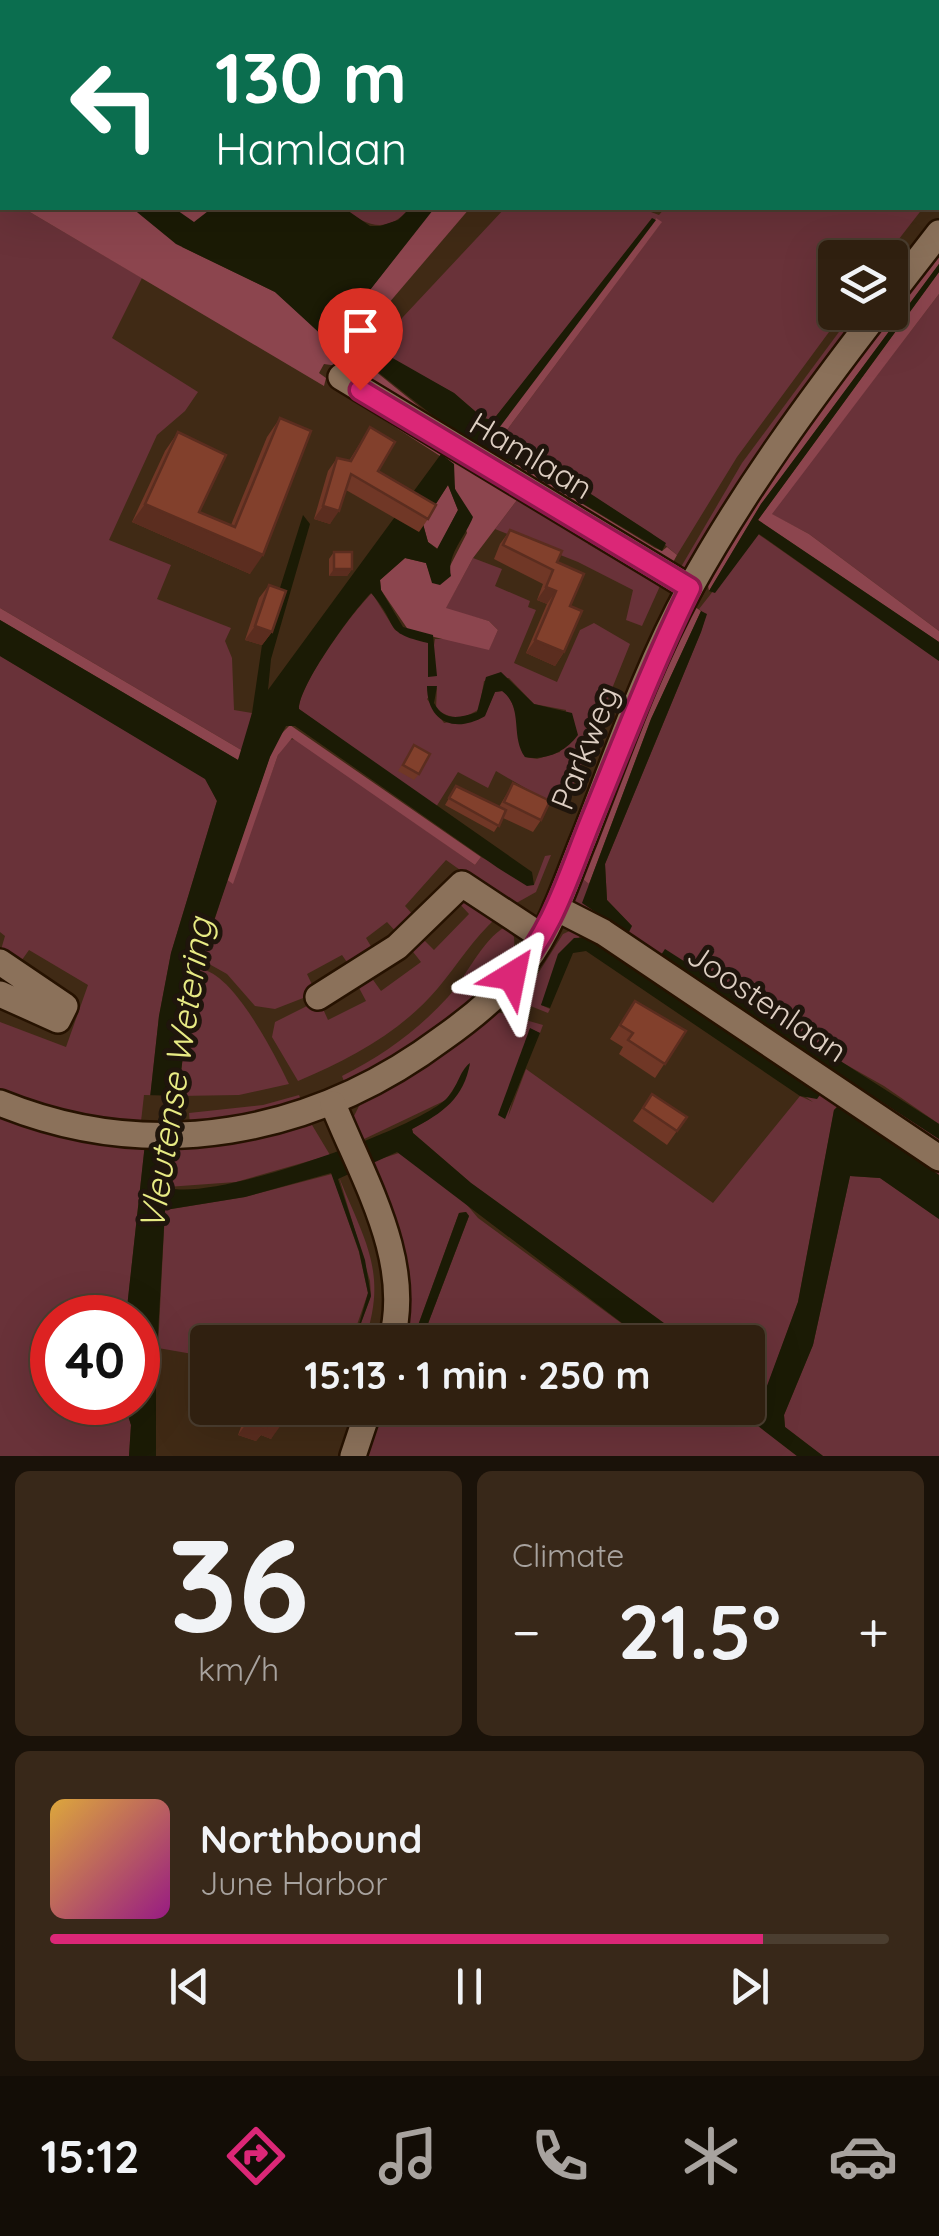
<!DOCTYPE html>
<meta charset="utf-8">
<style>
body{margin:0;font-family:Quicksand,sans-serif;background:#382819;color:#f1f3f6;height:100vh;display:flex;flex-direction:column;font-size:38px;white-space:nowrap}
*{box-sizing:border-box;margin:0}
p{font-size:32px;color:#a8a39f}
.icon{flex:none;width:55px;height:55px;fill:none;stroke:currentColor;stroke-width:2;stroke-linecap:round;stroke-linejoin:round}
.map{position:relative;height:1456px;overflow:hidden}
.drawer{display:flex;flex-direction:column;gap:15px;padding:15px;background:#1a1209;flex:1}
.drawer>*{flex:none}
.hud{position:absolute;left:0px;top:0px;width:940px;height:210px;box-shadow:0 10px 40px #0002,0 0 0 2px #4b3e30;background:#0b6e4f;color:#fff;overflow:hidden}
.controls{position:absolute;left:818px;top:240px;display:grid;gap:20px}
.controls a{display:grid;place-items:center;width:90px;height:90px;border-radius:10px;background:#302010;box-shadow:0 10px 40px #0002,0 0 0 2px #4b3e30;font-size:50px}
.speed{position:absolute;left:30px;top:1295px;display:flex;gap:20px;font-size:50px;font-weight:700;text-align:center}
.speed>*{display:grid;place-content:center;width:130px;height:130px;border-radius:50%;background:#302010;box-shadow:0 10px 40px #0002,0 0 0 2px #4b3e30;line-height:1}
.speed .limit{border:15px solid #d22;background:#fff;color:#111}
.pin{position:absolute;display:grid;place-items:center;width:85px;height:85px;color:#fff;margin:-102px -42px;border-radius:50% 50% 50% 0;rotate:-45deg;box-shadow:0 0 10px #0007}
.pin .icon{rotate:45deg}
.me{position:absolute;width:110px;margin:-55px;rotate:35deg;stroke-linejoin:round;filter:drop-shadow(0 0 8px #0008)}
.turn{display:flex;align-items:center;gap:35px;height:210px;padding:0 50px;font-size:45px}
.turn .icon{width:130px;height:130px;stroke-width:2.5}
.turn b{display:block;font-size:70px;line-height:85px}
.big{font-size:75px;font-weight:800;line-height:1.1}
.drawer .card{flex:1;display:flex;flex-direction:column;justify-content:center;gap:15px;min-width:0;padding:0 35px;border-radius:15px;background:#382819}
.drawer .dial{align-items:center;gap:0}
.dial b{font-size:130px;line-height:1}
.song{display:flex;align-items:center;gap:30px}
.cover{width:120px;height:120px;border-radius:15px;background:linear-gradient(135deg,hsl(40 70% 55%),hsl(310 70% 35%))}
.played{height:10px;border-radius:5px;background:linear-gradient(90deg,#db2777 85%,#4b3e30 85%)}
.keys{display:flex;justify-content:space-around;direction:ltr}
.heat{display:flex;justify-content:space-between;align-items:center;font-size:55px;direction:ltr}
.drawer .tiles{flex:1;display:grid;gap:15px;grid-template-columns:1fr 1fr}
.card:last-child{grid-column:span 2}
.trip{position:absolute;left:190px;top:1325px;width:575px;height:100px;border-radius:10px;background:#302010;box-shadow:0 10px 40px #0002,0 0 0 2px #4b3e30;font-weight:800;line-height:100px;text-align:center}
.menu{display:flex;height:160px;justify-content:space-around;align-items:center;background:#130d06;color:#a8a39f}
.menu .icon{width:70px;height:70px}
.menu .current{color:#db2777}
.menu b{font-size:45px;color:#f1f3f6}
.map>svg:first-child{display:block}
.green{fill:#693239;fill-rule:evenodd}
.forest{fill:#8c454e}
.water{fill:#1b1b05;fill-rule:evenodd}
.pier{fill:#402a15}
.lines{fill:none;stroke-linecap:round;stroke-linejoin:round}
.minor-casing{stroke:#261200;stroke-width:30}
.minor{stroke:#8b715a;stroke-width:25}
.wall{fill:#703726}
.shaded-wall{fill:#5b2d1f}
.building{fill:#82402c;stroke:#5b2d1f;stroke-width:2.5}
.route-casing{stroke:#8e194d;stroke-width:25}
.route{stroke:#db2777;stroke-width:18}
.labels{text-anchor:middle;stroke-width:10;stroke-linejoin:round;paint-order:stroke}
.street-label{font-size:32px;fill:#ddcec2;stroke:#1f150c}
.water-label{font-size:35px;font-style:italic;fill:#e8eb84;stroke:#1f150c}
</style>
<div class="map">
<svg width="939" height="1456" viewBox="0 0 939 1456">
<rect width="100%" height="100%" fill="#402a15"/>
<g class="green">
<path d="M259,0H939V186L938,2H253Z"/>
<path d="M0,194L2,208H23L142,278L112,338L198,392L185,411L157,435L109,540L171,565L157,599L231,628L225,641L232,658L234,710L252,713L243,751L0,608Z"/>
<path d="M344,208H410C389,233 367,228 344,208Z"/>
<path d="M505,208H640L659,215L665,208H923L885,257L835,258V312L843,313L737,457L677,555L651,533L501,438L661,223L656,218L493,420L483,418L454,393L373,349Z"/>
<path d="M939,294V631L809,534L771,514Z"/>
<path d="M853,313H866L688,567H681L742,463Z"/>
<path d="M517,500L590,539L588,544L660,586L642,626L626,620L633,590L578,562L495,529Z"/>
<path d="M758,534L939,661V1124L884,1086L682,972L939,1139V1151L573,903L580,877L589,884L587,899L632,926L607,900L605,864L701,632L706,615L699,609Z"/>
<path d="M473,558L502,569L495,586L530,601L528,607L536,610L514,663L557,682L580,630L594,623L630,644L563,810L496,771L488,788L458,772L436,807L299,709C299,685 353,611 372,593L395,630L429,643V676L435,639H458L489,649L498,630L489,621L445,609ZM509,678L534,704L566,710L560,752L537,759L525,757C513,735 523,709 503,691L495,692L484,717L444,723L427,699L437,687L436,709C452,720 463,720 479,709L484,681Z"/>
<path d="M0,656L206,779L217,801L171,953L159,1016L126,1317L52,1318V1402L124,1403L131,1425L129,1456H0V1022L66,1047L88,985L29,950L19,964L0,953L5,936L0,932Z"/>
<path d="M297,739L475,865L481,857L534,885L545,856L551,855L536,892L511,906L446,860L405,906L416,918L398,934L387,922L366,938L375,953L351,968L342,955L307,974L316,993L275,1009L255,1006L227,974L202,960L227,880L232,883L278,755L286,740Z"/>
<path d="M465,895L497,917C473,939 458,964 438,988C401,1032 350,1059 298,1081L272,1037L275,1022L319,1000L328,1020L366,1001L358,986L371,977L381,991L421,962L410,948L422,938L434,950L469,914L458,902Z"/>
<path d="M506,926L514,937L515,956C475,1013 406,1052 345,1084L342,1076C382,1056 417,1031 448,997C468,975 480,942 506,926Z"/>
<path d="M576,928L939,1162V1175L839,1105L834,1110L798,1302L764,1395L748,1385V1342H690L471,1183L413,1133L412,1129C444,1112 459,1099 470,1064L446,1100L362,1140L353,1118L360,1104L449,1048L494,1011L543,1025L540,1033L530,1029L508,1117L526,1069L713,1203L800,1096L813,1102L580,936L541,1005L550,1009L548,1013L523,1003L522,999L563,934Z"/>
<path d="M200,969C233,972 275,1055 289,1084L239,1095L178,1096L188,1015Z"/>
<path d="M299,1095L302,1102L190,1124L189,1113L263,1105Z"/>
<path d="M312,1125L330,1155L236,1182L167,1187L173,1149Z"/>
<path d="M399,1153L462,1199L478,1218L647,1342H421L469,1216L466,1212L459,1213L412,1342H402L409,1317L408,1295L371,1162Z"/>
<path d="M332,1174L359,1252L368,1293L351,1342L210,1341L204,1356L158,1348L165,1210L245,1197Z"/>
<path d="M850,1176L880,1178L939,1219V1456H823L785,1427L784,1415L813,1345Z"/>
<path d="M339,1177C364,1240 389,1273 364,1342H354L371,1296L370,1281Z"/>
<path d="M379,1408H735L797,1456H363Z"/>
</g>
<g class="forest">
<path d="M23,208H212L182,247L275,292L350,359L338,366L324,364L319,373L326,378L324,386Z"/>
<path d="M433,208H470L359,338L355,333L359,304Z"/>
<path d="M656,218L662,222L501,438L497,429Z"/>
<path d="M939,252V264L761,504L709,591L707,580L773,473Z"/>
<path d="M939,272V294L772,514L809,534L939,631V642L758,520Z"/>
<path d="M370,348L381,357L375,371L453,434L522,467L655,548L662,551L667,547L677,555L671,566L388,403L362,378V360Z"/>
<path d="M347,393L663,583L657,584L587,543L589,539L517,500L473,558L446,608L489,621L498,630L489,650L409,631L381,590L380,580L405,558L426,563L433,583L449,568L467,533L453,481L454,465L345,395Z"/>
<path d="M448,485L458,510L438,549L428,542L423,524Z"/>
<path d="M692,605L701,611L651,719L589,884L580,877L638,724Z"/>
<path d="M0,608L243,751L238,760L0,620Z"/>
<path d="M290,725L481,857L475,865L292,738L278,755L233,884L227,880L276,739Z"/>
</g>
<g class="water">
<path d="M132,208H174L194,222L212,208H344L370,226H380L398,220L410,208L433,210L359,304L353,337L339,351L275,292L176,244Z"/>
<path d="M652,218L656,220L496,432L666,543L662,551L522,467L465,441L374,369L378,359L389,356L454,393L483,418L493,420Z"/>
<path d="M939,264V272L758,520L939,642V661L759,534L715,593L709,591L761,504Z"/>
<path d="M441,454L454,464L455,489L473,517C466,536 446,555 451,576L440,585L432,583L426,563L405,558L380,580L381,590L403,627L433,635L437,676L428,677V643C381,632 401,627 371,593C353,611 299,685 299,709L532,872L534,885L527,886L498,868L295,726H286L270,757L210,932L188,1015L167,1187C208,1204 411,1131 445,1100C457,1090 459,1071 470,1063C464,1098 443,1113 412,1129L413,1133L471,1183L690,1342H647L397,1152L338,1179L365,1260L371,1296L354,1342L368,1293L359,1251L331,1173L245,1197L165,1210L156,1369V1456H129L131,1425L124,1403L138,1402V1318L126,1317L159,1016L171,953L217,801L205,779L0,656V620L238,760L252,713L262,645L303,515L310,524L271,659L268,690ZM448,485L458,510L437,549L428,542L423,524Z"/>
<path d="M701,611L707,614L701,632L605,864L607,900L632,926L628,934L582,903L651,719Z"/>
<path d="M501,672L534,704L572,713L578,735C566,752 545,761 525,757C510,736 524,707 502,691L495,692L485,716C455,734 427,722 427,686H437L434,703C444,722 460,718 477,712L486,677Z"/>
<path d="M592,937L822,1092L817,1099L800,1096L586,951L573,953L550,1008L541,1005L558,954L574,938Z"/>
<path d="M665,949L939,1124V1139L682,972L661,955Z"/>
<path d="M530,1028L540,1033L505,1119L498,1115Z"/>
<path d="M839,1105L939,1175V1219L880,1178L850,1176L813,1345L784,1415L785,1427L823,1456H797L735,1408H748V1385L764,1394L798,1302L834,1110Z"/>
<path d="M466,1212L469,1216L421,1342H412L459,1213Z"/>
</g>
<path class="pier" d="M144,1095L183,1096L178,1149L138,1148Z"/>
<g class="lines">
<defs>
<g id="minor">
<path d="M890,296L939,233"/>
<path d="M341,377L690,588"/>
<path d="M556,908L603,932L939,1158"/>
<path d="M0,962L65,1006L58,1020L0,994"/>
<path d="M318,997L397,947L462,884L541,936"/>
<path d="M0,1103C153,1165 313,1135 443,1038C473,1017 504,991 526,962C553,926 567,879 584,838C617,754 647,667 690,588C744,490 810,400 878,312"/>
<path d="M333,1104C363,1179 414,1261 391,1342"/>
<path d="M353,1456L369,1408"/>
</g>
</defs>
<use href="#minor" class="minor-casing"/>
<use href="#minor" class="minor"/>
</g>
<g class="wall">
<path d="M374,317L389,328L373,349L359,338Z"/>
<path d="M280,418L250,574L132,522L165,451L178,432L199,512L231,525L267,437Z"/>
<path d="M370,427L378,471L428,519L419,532L346,490L330,524L314,519L328,471L337,458L349,461Z"/>
<path d="M510,530L557,562L570,606L564,652L555,666L526,653L547,604L537,600L543,584L494,559L500,544Z"/>
<path d="M334,552L352,569L347,576H329V559Z"/>
<path d="M269,585L272,632L262,645L245,640L259,598Z"/>
<path d="M410,752L419,774L414,780L398,771Z"/>
<path d="M513,783L541,820L533,832L503,818L494,832L445,805L456,786L499,807Z"/>
<path d="M635,1001L686,1031L655,1078L619,1054L623,1047L610,1039Z"/>
<path d="M652,1094L687,1117L667,1145L633,1121Z"/>
<path d="M248,1408H287L271,1439L261,1435L256,1441L238,1435Z"/>
</g>
<g class="shaded-wall">
<path d="M145,504L263,555L250,574L132,522Z"/>
<path d="M323,506L339,511L330,524L314,519Z"/>
<path d="M334,569H352L347,576H329Z"/>
<path d="M546,587L556,591L547,604L537,600Z"/>
<path d="M255,626L272,632L262,645L245,640Z"/>
<path d="M535,640L564,652L555,666L526,653Z"/>
<path d="M248,1421H268L281,1425L271,1439L261,1435L256,1441L238,1435Z"/>
</g>
<g class="building">
<path d="M374,317L389,328L378,342L364,332Z"/>
<path d="M280,418L311,431L263,555L145,504L178,432L226,455L199,512L235,527Z"/>
<path d="M370,427L395,442L378,471L436,505L428,519L351,474L339,511L323,506L337,458L351,461Z"/>
<path d="M510,530L562,551L557,562L584,574L570,606L582,611L564,652L535,640L556,591L546,587L553,570L503,545Z"/>
<rect x="334" y="552" width="18" height="17"/>
<path d="M269,585L286,591L272,632L255,626Z"/>
<path d="M414,745L430,754L419,774L403,765Z"/>
<path d="M513,783L550,801L541,820L504,802Z"/>
<path d="M456,786L506,810L499,826L449,798Z"/>
<path d="M635,1001L686,1031L665,1064L628,1040L633,1033L620,1025Z"/>
<path d="M652,1094L687,1117L677,1131L643,1108Z"/>
<path d="M253,1408H287L281,1425L268,1421L266,1428L248,1421Z"/>
</g>
<g class="lines">
<defs>
<path id="route" d="M360,390L690,588C653,664 623,742 591,820C569,874 552,933 512,976"/>
</defs>
<use href="#route" class="route-casing"/>
<use href="#route" class="route"/>
</g>
<g class="labels">
<g class="street-label">
<text transform="translate(531 456) rotate(31)" y="11">Hamlaan</text>
<text transform="translate(585 748) rotate(-68)" y="11">Parkweg</text>
<text transform="translate(767 1003) rotate(34)" y="11">Joostenlaan</text>
</g>
<g class="water-label">
<text transform="translate(176 1074) rotate(-81)" y="12">Vleutense Wetering</text>
</g>
</g>
</svg>
<div class="controls">
<a><svg class="icon" aria-label="layers" viewBox="0 0 24 24"><path d="M12 4l9 5-9 5-9-5zM3 14l9 5 9-5"/></svg></a>
</div>
<div class="speed"><div class="limit">40</div></div>
<div class="pin" style="left:360px;top:390px;background:#d93025"><svg class="icon" aria-label="arrive" viewBox="0 0 24 24"><path d="M6 21V4h12l-3 4 3 4H6"/></svg></div>
<svg class="me" style="left:512px;top:976px" viewBox="-20 -20 40 40"><path d="M0-17L14 15 0 8-14 15z" fill="#db2777" stroke="#fff" stroke-width="4"/></svg>
<div class="trip">15:13 · 1 min · 250 m</div>
<div class="hud">
<div class="turn"><svg class="icon" aria-label="left" viewBox="0 0 24 24"><path d="M17 20v-9H6M10 6l-5 5 5 5"/></svg><div><b>130 m</b>Hamlaan</div></div>
</div>
</div>
<section class="drawer">
<div class="tiles">
<div class="card dial"><b>36</b><p>km/h</p></div>
<div class="card"><p>Climate</p>
<div class="heat"><a>−</a><b class="big">21.5°</b><a>+</a></div>
</div>
<div class="card">
<div class="song"><i class="cover"></i><div><b>Northbound</b><p>June Harbor</p></div></div>
<div class="played"></div>
<div class="keys"><svg class="icon" aria-label="previous" viewBox="0 0 24 24"><path d="M18 5L8 12l10 7zM5 5v14"/></svg><svg class="icon" aria-label="pause" viewBox="0 0 24 24"><path d="M8 5v14M16 5v14"/></svg><svg class="icon" aria-label="next" viewBox="0 0 24 24"><path d="M6 5l10 7-10 7zM19 5v14"/></svg></div>
</div>
</div>
</section>
<nav class="menu">
<b>15:12</b>
<svg class="icon current" aria-label="directions" viewBox="0 0 24 24"><path d="M12 3l9 9-9 9-9-9zM9 14v-3h6M13 9l2 2-2 2"/></svg>
<svg class="icon" aria-label="music" viewBox="0 0 24 24"><path d="M9 18V5l10-2v13"/><circle cx="6" cy="18" r="3"/><circle cx="16" cy="16" r="3"/></svg>
<svg class="icon" aria-label="phone" viewBox="0 0 24 24"><path d="M5 4h4l2 5-3 2q2 4 5 5l2-3 5 2v4C11 20 4 13 5 4z"/></svg>
<svg class="icon" aria-label="climate" viewBox="0 0 24 24"><path d="M12 3v18M4 7l16 10M4 17L20 7"/></svg>
<svg class="icon" aria-label="car" viewBox="0 0 24 24"><path d="M5 17H2v-5l4-1 3-4h7l3 4 3 1v5h-3M9 17h6M6 11h13"/><circle cx="7" cy="17" r="2"/><circle cx="17" cy="17" r="2"/></svg>
</nav>
